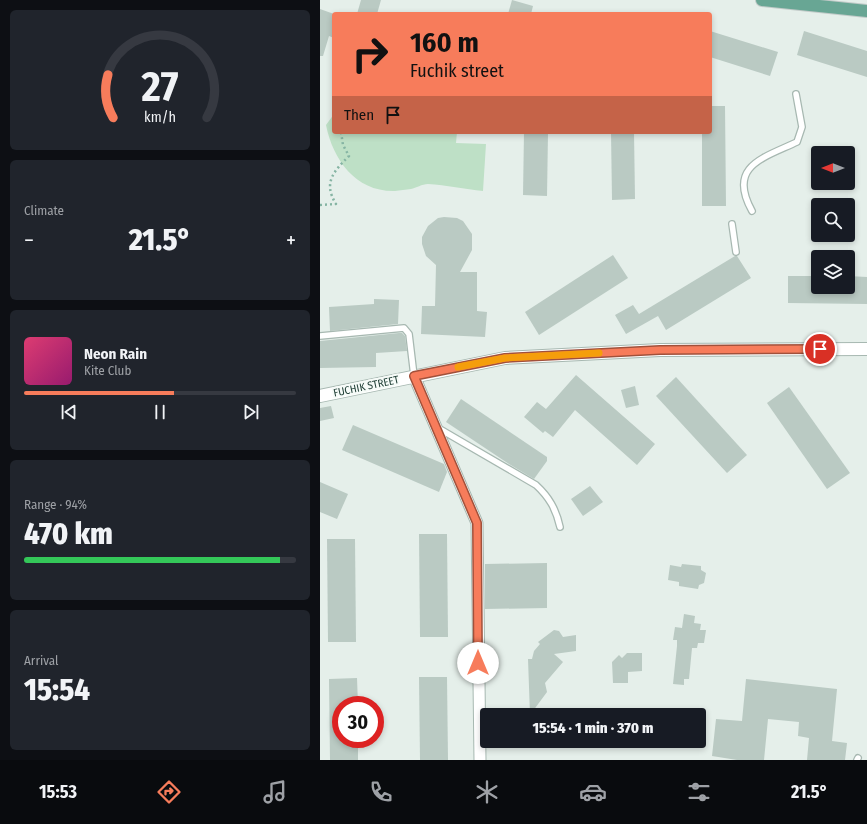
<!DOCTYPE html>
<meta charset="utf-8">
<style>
body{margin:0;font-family:"Fira Sans Condensed",sans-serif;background:#20242c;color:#f1f3f6;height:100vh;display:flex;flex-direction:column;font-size:15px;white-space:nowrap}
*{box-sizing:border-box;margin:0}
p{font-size:13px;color:#9ea1a6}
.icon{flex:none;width:22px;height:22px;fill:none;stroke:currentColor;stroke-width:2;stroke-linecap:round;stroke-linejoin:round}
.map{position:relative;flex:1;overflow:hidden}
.panel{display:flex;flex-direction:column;gap:10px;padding:10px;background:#0d0f14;width:320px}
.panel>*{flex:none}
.guide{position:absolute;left:12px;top:12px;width:380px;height:122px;border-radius:4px;box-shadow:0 2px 6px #0003;background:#f77c5b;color:#111;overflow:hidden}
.needle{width:26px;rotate:270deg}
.fabs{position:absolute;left:491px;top:146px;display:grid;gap:8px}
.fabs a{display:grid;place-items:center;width:44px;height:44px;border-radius:4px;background:#171b24;box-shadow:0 2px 6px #0003;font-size:20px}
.speed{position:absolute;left:12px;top:696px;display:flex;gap:8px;font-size:20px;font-weight:700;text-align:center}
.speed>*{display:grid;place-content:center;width:52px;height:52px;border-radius:50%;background:#171b24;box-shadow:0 2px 6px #0003;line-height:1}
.speed .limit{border:6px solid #d22;background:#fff;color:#111}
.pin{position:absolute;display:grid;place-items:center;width:34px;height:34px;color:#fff;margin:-17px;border:2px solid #fff;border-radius:50%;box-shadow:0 1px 4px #0007}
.me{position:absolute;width:44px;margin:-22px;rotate:0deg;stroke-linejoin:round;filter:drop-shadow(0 0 3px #0008)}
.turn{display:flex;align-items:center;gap:14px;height:84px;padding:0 12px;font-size:18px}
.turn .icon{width:52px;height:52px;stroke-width:2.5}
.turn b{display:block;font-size:28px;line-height:34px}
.then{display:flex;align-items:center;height:38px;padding:0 12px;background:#0003;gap:8px;font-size:15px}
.big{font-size:30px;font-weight:800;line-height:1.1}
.panel .tile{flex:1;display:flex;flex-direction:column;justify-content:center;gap:6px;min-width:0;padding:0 14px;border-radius:6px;background:#20242c}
.panel .dial{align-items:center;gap:0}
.dial svg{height:104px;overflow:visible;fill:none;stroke:#363941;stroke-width:7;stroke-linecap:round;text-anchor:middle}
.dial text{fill:#f1f3f6;stroke:none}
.song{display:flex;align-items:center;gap:12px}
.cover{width:48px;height:48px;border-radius:6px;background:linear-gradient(135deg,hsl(340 70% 55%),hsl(320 70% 35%))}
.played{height:4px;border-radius:2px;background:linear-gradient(90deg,#f77c5b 55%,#363941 55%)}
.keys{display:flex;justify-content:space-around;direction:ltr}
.heat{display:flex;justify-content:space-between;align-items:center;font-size:22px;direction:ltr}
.charge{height:6px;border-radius:3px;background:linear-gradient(90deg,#34c759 94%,#363941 0)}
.trip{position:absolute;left:160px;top:708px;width:226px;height:40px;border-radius:4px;background:#171b24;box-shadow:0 2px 6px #0003;font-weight:800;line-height:40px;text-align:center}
.tab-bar{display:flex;height:64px;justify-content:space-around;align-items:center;background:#090b0e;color:#9ea1a6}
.tab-bar .icon{width:28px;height:28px}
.tab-bar .active{color:#f77c5b}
.tab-bar b{font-size:18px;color:#f1f3f6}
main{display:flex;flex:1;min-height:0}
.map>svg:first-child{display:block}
.green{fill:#bee0c6}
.building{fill:#bacac3}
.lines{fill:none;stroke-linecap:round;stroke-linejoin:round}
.service-casing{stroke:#a7b8b1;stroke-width:8}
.minor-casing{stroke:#a7b8b1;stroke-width:13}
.tertiary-casing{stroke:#a7b8b1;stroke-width:14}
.primary-casing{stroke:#c1cac8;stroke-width:14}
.path{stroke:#85b4a3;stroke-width:2.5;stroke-dasharray:2 3;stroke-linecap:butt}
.service{stroke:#fff;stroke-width:5.5}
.minor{stroke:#fff;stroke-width:11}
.tertiary{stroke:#fff;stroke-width:12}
.primary{stroke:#68a694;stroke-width:12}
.route-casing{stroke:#a1513b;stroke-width:10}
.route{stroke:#f77c5b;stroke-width:7}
.slow{stroke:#f59e0b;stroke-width:7}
.labels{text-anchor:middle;stroke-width:4;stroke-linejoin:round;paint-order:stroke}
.street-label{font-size:11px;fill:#234239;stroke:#f6fbf8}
</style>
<main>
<section class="panel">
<div class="tile dial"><svg viewBox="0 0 100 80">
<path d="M14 69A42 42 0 1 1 86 69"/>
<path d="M14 69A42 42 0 0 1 10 36" stroke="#f77c5b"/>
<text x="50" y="56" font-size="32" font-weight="700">27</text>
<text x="50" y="72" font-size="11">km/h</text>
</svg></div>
<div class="tile"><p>Climate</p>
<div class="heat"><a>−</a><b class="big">21.5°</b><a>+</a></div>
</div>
<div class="tile">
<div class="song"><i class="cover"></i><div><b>Neon Rain</b><p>Kite Club</p></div></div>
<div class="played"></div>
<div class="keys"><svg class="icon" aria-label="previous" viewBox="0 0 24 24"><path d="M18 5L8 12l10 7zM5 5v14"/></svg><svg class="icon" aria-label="pause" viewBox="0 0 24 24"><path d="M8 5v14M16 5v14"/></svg><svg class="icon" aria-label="next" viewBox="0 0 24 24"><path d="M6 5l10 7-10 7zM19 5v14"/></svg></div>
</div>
<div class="tile"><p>Range · 94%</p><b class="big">470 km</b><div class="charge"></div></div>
<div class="tile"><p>Arrival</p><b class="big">15:54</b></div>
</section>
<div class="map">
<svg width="547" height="760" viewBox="0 0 547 760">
<rect width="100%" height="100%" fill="#e5efea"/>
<path class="green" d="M14,114V132H137L136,143L166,144L163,191C145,189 126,185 108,184C102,184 96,188 91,189C86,190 80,190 75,191C36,192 13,160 6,125Z"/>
<g class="building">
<path d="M41,0H61L57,14H37Z"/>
<path d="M192,0L213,6L211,14H188Z"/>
<path d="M0,9L14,14V38L9,36L3,56H0Z"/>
<path d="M390,31L458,52L450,76L390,57Z"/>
<path d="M484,31L547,51V77L477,55Z"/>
<path d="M390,106H405L406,206H382V132H390Z"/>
<path d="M204,132H228L227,196L203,195Z"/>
<path d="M291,132H314L315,199L292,200Z"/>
<path d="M124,217L137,218L143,221L152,234V250L140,272H157V311L167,312L165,337L101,334L102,306H115L116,265L106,256L102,244V237L108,226L118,218Z"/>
<path d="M293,255L308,278L219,335L205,312Z"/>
<path d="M415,256H417L431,278L346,330L338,316L306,334L295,315L313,305L319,314Z"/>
<path d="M468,276H498V287H528V276L547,277V304L468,303Z"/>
<path d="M54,299L79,300L78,324L10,331L9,307L54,304Z"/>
<path d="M79,333H82L85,336L87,351L56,353V367L0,368V341Z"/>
<path d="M256,375L335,444L317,465L255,410L233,437L225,431L223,433L204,417L217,402L226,409Z"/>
<path d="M356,377L427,455L407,473L336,396Z"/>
<path d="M315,386L319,405L306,408L301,390Z"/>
<path d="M469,387L530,473L507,489L447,403Z"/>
<path d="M141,399L227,457V461L214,479L189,464L126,422Z"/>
<path d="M11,406L14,418L0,421V408Z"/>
<path d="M33,425L124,464L127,472L119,492L22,450Z"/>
<path d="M0,482L28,494L17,519L0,512Z"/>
<path d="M270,486L283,502L263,516L251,499Z"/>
<path d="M99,534H127L128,637H100Z"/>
<path d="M7,539H35L36,642H8Z"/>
<path d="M227,563V608L165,609V564Z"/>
<path d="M362,564L381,566V570L386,573L384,583L379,585L378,589L359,586V582L348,580L350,565L361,567Z"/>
<path d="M364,614L375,616L374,623L381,624L380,630H386L384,643H378L377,648H372L369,679H364V685L353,684L357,646V640H353L355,627L362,628Z"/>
<path d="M234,630L239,631L243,637L256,635V651L234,654L243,662L225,683L227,692L210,715L208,659H212L214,651L220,644L218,642Z"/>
<path d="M307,653H322V671L308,672V683H293L292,662L299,655L302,658Z"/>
<path d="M99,677H127L128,760H100Z"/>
<path d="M37,678L38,705H21V739H38V760H10L9,679Z"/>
<path d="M426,679L517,689L512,741L527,743L525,760H487L489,738L478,736L479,722L448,719L444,760H417L392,756L396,719L422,721Z"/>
</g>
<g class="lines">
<defs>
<g id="service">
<path d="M432,211C407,166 443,158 477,142L482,127L476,94"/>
<path d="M412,224L416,252"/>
<path d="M0,336L84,328L89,334L94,376"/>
<path d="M118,428L216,485C229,497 236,509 240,527"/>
<path d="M537,760L538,758"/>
</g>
<path id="minor" d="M94,376L157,523L160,760"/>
<path id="tertiary" d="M0,396L185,358L340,350L547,349"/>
<path id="primary" d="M442,0L547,11"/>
</defs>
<use href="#service" class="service-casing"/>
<use href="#minor" class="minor-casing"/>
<use href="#tertiary" class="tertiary-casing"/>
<use href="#primary" class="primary-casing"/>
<path class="path" d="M0,205L16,204C3,183 13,172 29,156L23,145L21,132"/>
<use href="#service" class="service"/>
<use href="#minor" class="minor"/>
<use href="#tertiary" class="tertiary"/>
<use href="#primary" class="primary"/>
</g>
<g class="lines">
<defs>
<path id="route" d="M158,663L157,523L94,376L185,358L340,350L500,349"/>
</defs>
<use href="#route" class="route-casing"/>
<use href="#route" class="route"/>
<path class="slow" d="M138,367L185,358L279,353"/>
</g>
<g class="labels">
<g class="street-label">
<text transform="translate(46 386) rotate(-12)" y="4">FUCHIK STREET</text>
</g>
</g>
</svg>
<div class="fabs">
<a><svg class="needle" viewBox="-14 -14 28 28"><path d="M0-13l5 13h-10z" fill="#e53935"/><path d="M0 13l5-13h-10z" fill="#9ea1a6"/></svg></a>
<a><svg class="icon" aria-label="search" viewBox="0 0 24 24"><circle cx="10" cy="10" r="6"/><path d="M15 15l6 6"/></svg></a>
<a><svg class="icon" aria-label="layers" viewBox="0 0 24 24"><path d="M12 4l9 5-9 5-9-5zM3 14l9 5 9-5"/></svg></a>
</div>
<div class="speed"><div class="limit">30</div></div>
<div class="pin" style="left:500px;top:349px;background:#d93025"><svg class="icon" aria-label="arrive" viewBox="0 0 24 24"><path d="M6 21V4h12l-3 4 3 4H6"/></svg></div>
<svg class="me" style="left:158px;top:663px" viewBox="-20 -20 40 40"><circle r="19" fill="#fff"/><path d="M0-13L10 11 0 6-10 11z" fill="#f77c5b"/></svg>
<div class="trip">15:54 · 1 min · 370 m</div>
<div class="guide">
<div class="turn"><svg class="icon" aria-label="right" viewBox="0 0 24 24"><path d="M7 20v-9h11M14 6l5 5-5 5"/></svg><div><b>160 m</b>Fuchik street</div></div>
<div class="then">Then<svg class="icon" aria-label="arrive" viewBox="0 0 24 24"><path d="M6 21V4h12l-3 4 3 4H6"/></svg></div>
</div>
</div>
</main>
<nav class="tab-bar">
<b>15:53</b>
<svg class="icon active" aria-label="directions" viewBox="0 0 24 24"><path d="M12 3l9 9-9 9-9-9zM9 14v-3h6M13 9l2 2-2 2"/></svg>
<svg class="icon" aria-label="music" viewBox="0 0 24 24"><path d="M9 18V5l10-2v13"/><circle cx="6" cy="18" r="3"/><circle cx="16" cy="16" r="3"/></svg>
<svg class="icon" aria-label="phone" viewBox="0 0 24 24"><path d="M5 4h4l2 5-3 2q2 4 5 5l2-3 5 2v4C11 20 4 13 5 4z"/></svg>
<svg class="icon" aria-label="climate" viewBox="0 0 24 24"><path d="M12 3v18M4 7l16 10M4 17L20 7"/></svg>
<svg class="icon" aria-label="car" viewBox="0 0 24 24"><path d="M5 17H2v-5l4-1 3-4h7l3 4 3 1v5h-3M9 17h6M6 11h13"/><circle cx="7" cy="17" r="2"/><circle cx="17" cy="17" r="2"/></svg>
<svg class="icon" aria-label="filters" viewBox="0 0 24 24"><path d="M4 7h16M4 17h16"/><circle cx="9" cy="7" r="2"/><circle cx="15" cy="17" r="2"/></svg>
<b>21.5°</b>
</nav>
